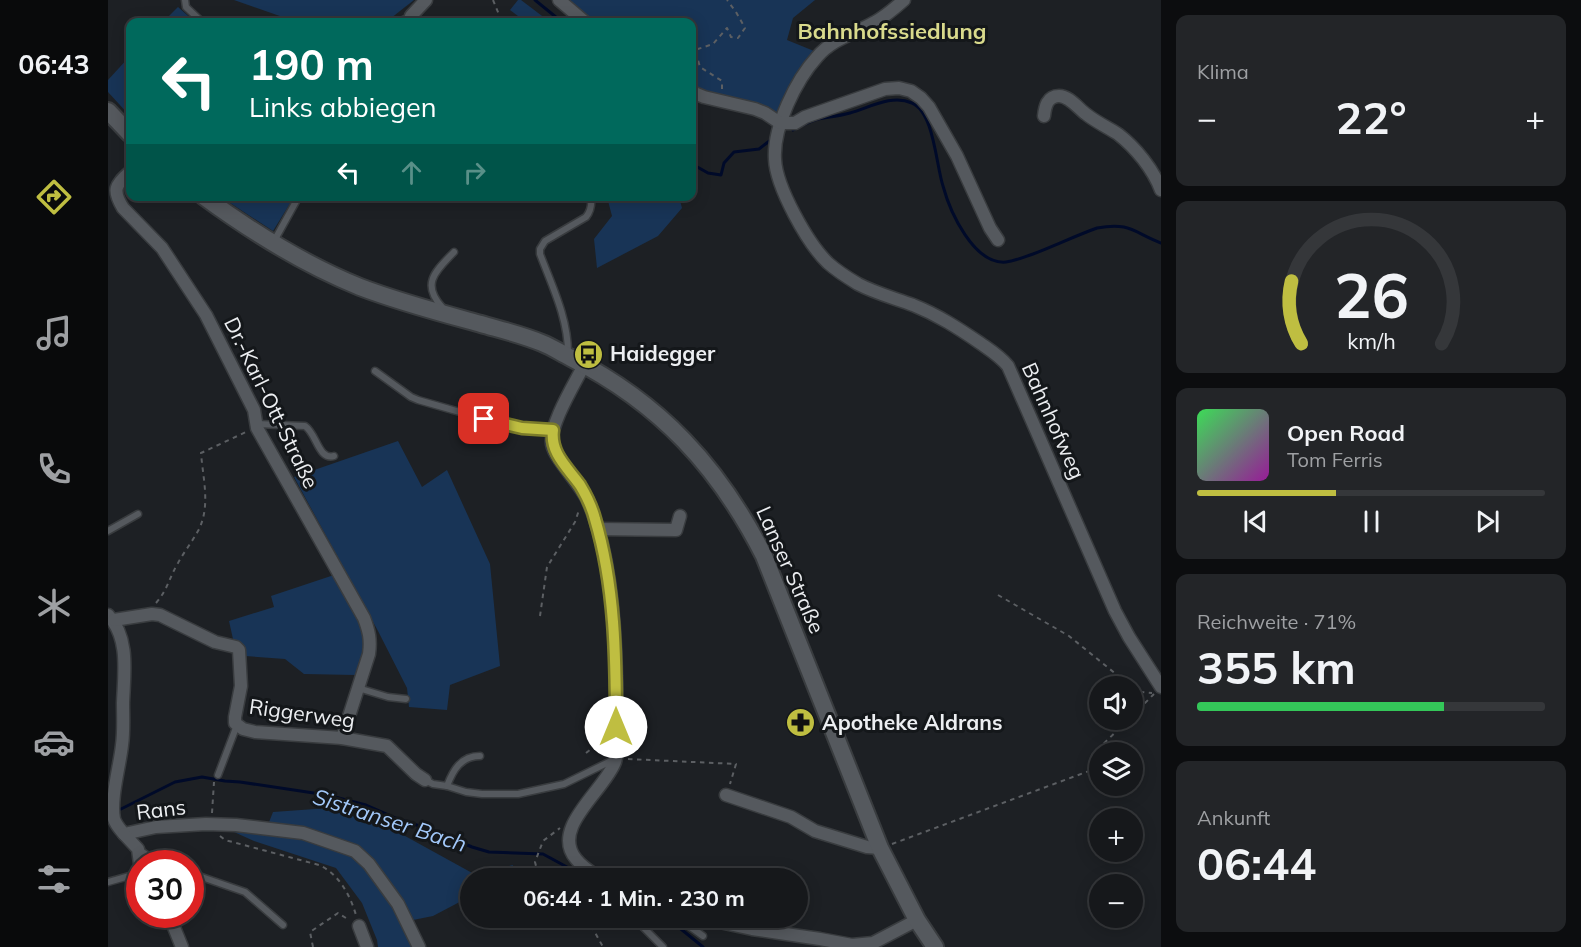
<!DOCTYPE html>
<html lang="de">
<meta charset="utf-8">
<style>
body{margin:0;font-family:Mulish,sans-serif;background:#232528;color:#f1f3f6;height:100vh;display:flex;flex-direction:column;font-size:22px;white-space:nowrap}
*{box-sizing:border-box;margin:0}
p{font-size:20px;color:#9ea0a3}
.icon{flex:none;width:33px;height:33px;fill:none;stroke:currentColor;stroke-width:2;stroke-linecap:round;stroke-linejoin:round}
.map{position:relative;flex:1;overflow:hidden}
.panel{display:flex;flex-direction:column;gap:15px;padding:15px;background:#0c0d0f;width:420px}
.panel>*{flex:none}
.top-card{position:absolute;left:18px;top:18px;width:570px;height:183px;border-radius:12px;box-shadow:0 3px 15px #0003,0 0 0 2px #35373a;background:#00695c;color:#fff;overflow:hidden}
.fabs{position:absolute;left:981px;top:676px;display:grid;gap:12px}
.fabs a{display:grid;place-items:center;width:54px;height:54px;border-radius:50%;background:#16181b;box-shadow:0 3px 15px #0003,0 0 0 2px #35373a;font-size:30px}
.speed{position:absolute;left:18px;top:850px;display:flex;gap:12px;font-size:30px;font-weight:700;text-align:center}
.speed>*{display:grid;place-content:center;width:78px;height:78px;border-radius:50%;background:#16181b;box-shadow:0 3px 15px #0003,0 0 0 2px #35373a;line-height:1}
.speed .limit{border:9px solid #d22;background:#fff;color:#111}
.pin{position:absolute;display:grid;place-items:center;width:51px;height:51px;color:#fff;margin:-26px;border-radius:12px;box-shadow:0 3px 9px #0006}
.me{position:absolute;width:66px;margin:-33px;rotate:0deg;stroke-linejoin:round;filter:drop-shadow(0 0 4px #0008)}
.turn{display:flex;align-items:center;gap:21px;height:126px;padding:0 24px;font-size:27px}
.turn .icon{width:78px;height:78px;stroke-width:2.5}
.turn b{display:block;font-size:42px;line-height:51px}
.lanes{display:flex;align-items:center;height:57px;padding:0 24px;background:#0003;justify-content:center;gap:30px;direction:ltr}
.lanes .off{opacity:.35}
.big{font-size:45px;font-weight:700;line-height:1.1}
.panel .card{flex:1;display:flex;flex-direction:column;justify-content:center;gap:9px;min-width:0;padding:0 21px;border-radius:12px;background:#232528}
.panel .dial{align-items:center;gap:0}
.dial svg{height:156px;overflow:visible;fill:none;stroke:#35373a;stroke-width:7;stroke-linecap:round;text-anchor:middle}
.dial text{fill:#f1f3f6;stroke:none}
.song{display:flex;align-items:center;gap:18px}
.cover{width:72px;height:72px;border-radius:9px;background:linear-gradient(135deg,hsl(130 70% 55%),hsl(300 70% 35%))}
.played{height:6px;border-radius:3px;background:linear-gradient(90deg,#bfbe41 40%,#35373a 40%)}
.keys{display:flex;justify-content:space-around;direction:ltr}
.heat{display:flex;justify-content:space-between;align-items:center;font-size:33px;direction:ltr}
.charge{height:9px;border-radius:4px;background:linear-gradient(90deg,#34c759 71%,#35373a 0)}
.trip{position:absolute;left:352px;top:868px;width:348px;height:60px;border-radius:30px;background:#16181b;box-shadow:0 3px 15px #0003,0 0 0 2px #35373a;font-weight:700;line-height:60px;text-align:center}
main{display:flex;flex:1;min-height:0}
.dock{display:flex;flex-direction:column;width:108px;justify-content:space-around;align-items:center;background:#090a0b;color:#9ea0a3}
.dock .icon{width:42px;height:42px}
.dock .on{color:#bfbe41}
.dock b{font-size:27px;color:#f1f3f6}
.map>svg:first-child{display:block}
.green{fill:#183456}
.lines{fill:none;stroke-linecap:round;stroke-linejoin:round}
.stream{stroke:#000a29;stroke-width:3}
.lane-casing{stroke:#393c3f;stroke-width:9}
.street-casing{stroke:#393c3f;stroke-width:15}
.secondary-casing{stroke:#393c3f;stroke-width:20}
.path{stroke:#5c5f63;stroke-width:2;stroke-dasharray:4.5 4.5;stroke-linecap:butt}
.lane{stroke:#55595e;stroke-width:6}
.street{stroke:#55595e;stroke-width:12}
.secondary{stroke:#55595e;stroke-width:16}
.route-casing{stroke:#7c7c2a;stroke-width:15}
.route{stroke:#bfbe41;stroke-width:10}
.labels{text-anchor:middle;stroke-width:6;stroke-linejoin:round;paint-order:stroke}
.poi-label{font-size:21px;font-weight:bold;fill:#eceef1;stroke:#14171a;text-anchor:start}
.street-label{font-size:21px;fill:#eceef1;stroke:#14171a}
.neighbourhood-label{font-size:22px;font-weight:bold;fill:#d9da8c;stroke:#14171a}
.water-label{font-size:22px;font-style:italic;fill:#a2c8f9;stroke:#14171a}
</style>
<main>
<nav class="dock">
<b>06:43</b>
<svg class="icon on" aria-label="directions" viewBox="0 0 24 24"><path d="M12 3l9 9-9 9-9-9zM9 14v-3h6M13 9l2 2-2 2"/></svg>
<svg class="icon" aria-label="music" viewBox="0 0 24 24"><path d="M9 18V5l10-2v13"/><circle cx="6" cy="18" r="3"/><circle cx="16" cy="16" r="3"/></svg>
<svg class="icon" aria-label="phone" viewBox="0 0 24 24"><path d="M5 4h4l2 5-3 2q2 4 5 5l2-3 5 2v4C11 20 4 13 5 4z"/></svg>
<svg class="icon" aria-label="climate" viewBox="0 0 24 24"><path d="M12 3v18M4 7l16 10M4 17L20 7"/></svg>
<svg class="icon" aria-label="car" viewBox="0 0 24 24"><path d="M5 17H2v-5l4-1 3-4h7l3 4 3 1v5h-3M9 17h6M6 11h13"/><circle cx="7" cy="17" r="2"/><circle cx="17" cy="17" r="2"/></svg>
<svg class="icon" aria-label="filters" viewBox="0 0 24 24"><path d="M4 7h16M4 17h16"/><circle cx="9" cy="7" r="2"/><circle cx="15" cy="17" r="2"/></svg>
</nav>
<div class="map">
<svg width="1053" height="947" viewBox="0 0 1053 947">
<rect width="100%" height="100%" fill="#1d2024"/>
<g class="green">
<path d="M126,0H306L278,22H189Z"/>
<path d="M410,0H413L442,22H418L402,10Z"/>
<path d="M456,0H707L685,18L679,40L706,51L677,119L654,108L584,87V22H484Z"/>
<path d="M70,7L87,22H55Z"/>
<path d="M22,56V116L0,92V80Z"/>
<path d="M113,197H186L165,231Z"/>
<path d="M499,197H571L574,208L550,236L489,268L486,239L504,216Z"/>
<path d="M290,441L314,487L339,470L382,564L392,666L342,685L339,710L301,707L299,688L270,631L186,477Z"/>
<path d="M226,575L254,629L256,648L247,675L196,674L177,659L137,656L125,639L121,621L166,607L163,596Z"/>
<path d="M221,808L288,831L366,874L405,865L403,875L395,879H363V896L325,916L295,922L307,947H270L269,940L254,903L228,868L146,841L126,832L156,835L165,812Z"/>
</g>
<g class="lines">
<g class="stream">
<path d="M427,0L454,22"/>
<path d="M685,130C693,126 702,121 710,119C721,117 731,116 742,113C761,108 783,94 804,103C826,112 828,165 835,186C842,212 866,265 898,262C907,261 916,257 925,254C946,246 967,236 989,228C1022,222 1025,232 1053,243"/>
<path d="M584,164L600,173L613,175L616,163L626,152L651,149L664,139"/>
<path d="M13,809L67,782L94,777L117,781L132,782L219,795L258,805L290,819L327,831L364,847L381,852L435,854L481,879"/>
<path d="M554,918L568,925L595,947"/>
</g>
<defs>
<g id="lane">
<path d="M77,0L78,7L94,22"/>
<path d="M291,22L303,16"/>
<path d="M165,243L191,196"/>
<path d="M333,309L334,307C312,283 329,270 346,252"/>
<path d="M460,353C460,318 444,286 432,254V249L437,241L478,217C483,211 484,205 483,196"/>
<path d="M267,371L303,397L310,400L404,427L424,429L445,430"/>
<path d="M149,424L197,426C209,434 210,460 226,456"/>
<path d="M0,531L30,514"/>
<path d="M250,688L280,697L298,699"/>
<path d="M110,775L129,725"/>
<path d="M317,780L325,784L339,786L358,792L374,794H410L456,784L505,760"/>
<path d="M339,786C345,770 353,756 372,756"/>
<path d="M33,851L52,864"/>
<path d="M82,873L137,892L175,925"/>
<path d="M0,882L32,873"/>
<path d="M529,918L534,926L555,947"/>
<path d="M570,918L595,936"/>
</g>
<g id="street">
<path d="M451,0L477,22"/>
<path d="M796,0C787,8 778,16 767,22C747,34 725,38 709,57C688,80 665,127 667,159C668,187 700,244 720,263C729,271 740,278 750,284C767,293 786,298 805,305C830,315 850,328 872,343C882,350 892,356 900,366L1007,611L1021,637L1053,687"/>
<path d="M303,16L318,0"/>
<path d="M584,92L596,97L647,109L657,113L672,123H687L697,117L777,89L791,88L803,91L813,98L821,107L849,156L882,228L890,240"/>
<path d="M936,116C937,107 939,96 951,96C961,96 970,108 978,114C988,122 999,127 1010,134C1028,148 1045,169 1053,190"/>
<path d="M22,172C7,185 4,190 15,208L54,248L98,315L146,410L149,428L256,618C261,631 263,640 261,654L234,738"/>
<path d="M476,365C467,383 441,425 444,444C447,460 473,484 480,501C502,551 507,622 508,676C509,695 508,715 508,735C508,743 510,754 507,762C496,791 442,828 468,859C474,867 484,873 493,879"/>
<path d="M490,529L568,530L572,516"/>
<path d="M0,615C22,638 16,674 15,703C15,717 16,731 14,745C12,765 2,799 6,819C8,825 12,829 16,834L48,827L98,824L128,825L195,833L247,851L261,864L290,904L311,947"/>
<path d="M6,620L44,614L52,615L107,642L128,647L131,650L133,686L127,717V723L135,729L147,732L234,738L279,746L308,774L317,780"/>
<path d="M618,795L683,817L707,831L759,847L772,848"/>
<path d="M16,834L30,849L32,864"/>
<path d="M61,915L74,947"/>
<path d="M593,918L644,929L712,939L744,945L765,943L809,920"/>
<path d="M251,926L259,947"/>
</g>
<g id="secondary">
<path d="M0,111L22,134"/>
<path d="M95,196C144,232 195,264 252,287C291,302 333,313 373,324C394,330 415,335 434,343C444,347 453,353 463,358C552,403 611,467 656,556L772,848L809,920L827,947"/>
</g>
</defs>
<use href="#lane" class="lane-casing"/>
<use href="#street" class="street-casing"/>
<use href="#secondary" class="secondary-casing"/>
<g class="path">
<path d="M385,0L394,22"/>
<path d="M614,89V81L592,67L587,50L605,44L619,28L623,37L630,38L637,28L628,12L619,0"/>
<path d="M890,595L961,636L1024,687"/>
<path d="M48,603C60,589 61,578 70,563C76,552 84,542 90,531C103,507 95,479 93,453L138,432"/>
<path d="M432,616L439,567L467,522L471,510"/>
<path d="M1024,687L1034,692L1044,693"/>
<path d="M1024,716L1046,694"/>
<path d="M478,753L498,737"/>
<path d="M520,759L628,764L622,784"/>
<path d="M104,813L106,782"/>
<path d="M112,836L117,840L211,865C231,874 242,895 248,915"/>
<path d="M784,844L981,771L984,755L1020,720"/>
<path d="M440,879L428,866L427,862L435,841L452,828"/>
<path d="M479,918L495,947"/>
<path d="M205,947L202,932L230,913L241,920"/>
</g>
<use href="#lane" class="lane"/>
<use href="#street" class="street"/>
<use href="#secondary" class="secondary"/>
</g>
<g class="lines">
<defs>
<path id="route" d="M376,419L414,428L445,430C442,453 459,467 472,485C478,495 484,507 487,519C507,586 508,657 508,727"/>
</defs>
<use href="#route" class="route-casing"/>
<use href="#route" class="route"/>
</g>
<defs>
<symbol id="bus-disc" viewBox="-11 -11 22 22"><circle r="9.5" fill="#bfbe41" stroke="#14171a"/><path d="M-5-6H5V4H4V6H2V4H-2V6H-4V4H-5ZM-3.5-4V0h7V-4ZM-3.5 1.2v1.5H-2V1.2ZM2 1.2v1.5H3.5V1.2Z" fill="#111"/></symbol>
<symbol id="pharmacy-disc" viewBox="-11 -11 22 22"><circle r="9.5" fill="#bfbe41" stroke="#14171a"/><path d="M-2-6h4v4h4v4h-4v4h-4v-4h-4v-4h4Z" fill="#111"/></symbol>
</defs>
<g fill-rule="evenodd">
<use href="#bus-disc" x="464" y="338" width="33" height="33"/>
<use href="#pharmacy-disc" x="676" y="706" width="33" height="33"/>
</g>
<g class="labels">
<g class="poi-label">
<text x="502" y="361">Haidegger</text>
<text x="714" y="730">Apotheke Aldrans</text>
</g>
<g class="street-label">
<text transform="translate(163 403) rotate(64)" y="7">Dr.-Karl-Ott-Straße</text>
<text transform="translate(945 421) rotate(66)" y="7">Bahnhofweg</text>
<text transform="translate(682 570) rotate(66)" y="7">Lanser Straße</text>
<text transform="translate(194 714) rotate(8)" y="7">Riggerweg</text>
<text transform="translate(53 810) rotate(-7)" y="7">Rans</text>
</g>
<g class="neighbourhood-label">
<text x="784" y="39">Bahnhofssiedlung</text>
</g>
<g class="water-label">
<text transform="translate(282 820) rotate(18)" y="8">Sistranser Bach</text>
</g>
</g>
</svg>
<div class="fabs">
<a><svg class="icon" aria-label="sound" viewBox="0 0 24 24"><path d="M4 9h4l5-4v14l-5-4H4zM17 9q2 3 0 6"/></svg></a>
<a><svg class="icon" aria-label="layers" viewBox="0 0 24 24"><path d="M12 4l9 5-9 5-9-5zM3 14l9 5 9-5"/></svg></a>
<a>+</a>
<a>−</a>
</div>
<div class="speed"><div class="limit">30</div></div>
<div class="pin" style="left:376px;top:419px;background:#d93025"><svg class="icon" aria-label="arrive" viewBox="0 0 24 24"><path d="M6 21V4h12l-3 4 3 4H6"/></svg></div>
<svg class="me" style="left:508px;top:727px" viewBox="-20 -20 40 40"><circle r="19" fill="#fff"/><path d="M0-13L10 11 0 6-10 11z" fill="#bfbe41"/></svg>
<div class="trip">06:44 · 1 Min. · 230 m</div>
<div class="top-card">
<div class="turn"><svg class="icon" aria-label="left" viewBox="0 0 24 24"><path d="M17 20v-9H6M10 6l-5 5 5 5"/></svg><div><b>190 m</b>Links abbiegen</div></div>
<div class="lanes"><svg class="icon" aria-label="left" viewBox="0 0 24 24"><path d="M17 20v-9H6M10 6l-5 5 5 5"/></svg><svg class="icon off" aria-label="ahead" viewBox="0 0 24 24"><path d="M12 20V5M6 11l6-6 6 6"/></svg><svg class="icon off" aria-label="right" viewBox="0 0 24 24"><path d="M7 20v-9h11M14 6l5 5-5 5"/></svg></div>
</div>
</div>
<section class="panel">
<div class="card"><p>Klima</p>
<div class="heat"><a>−</a><b class="big">22°</b><a>+</a></div>
</div>
<div class="card dial"><svg viewBox="0 0 100 80">
<path d="M14 69A42 42 0 1 1 86 69"/>
<path d="M14 69A42 42 0 0 1 9 37" stroke="#bfbe41"/>
<text x="50" y="56" font-size="32" font-weight="700">26</text>
<text x="50" y="72" font-size="11">km/h</text>
</svg></div>
<div class="card">
<div class="song"><i class="cover"></i><div><b>Open Road</b><p>Tom Ferris</p></div></div>
<div class="played"></div>
<div class="keys"><svg class="icon" aria-label="previous" viewBox="0 0 24 24"><path d="M18 5L8 12l10 7zM5 5v14"/></svg><svg class="icon" aria-label="pause" viewBox="0 0 24 24"><path d="M8 5v14M16 5v14"/></svg><svg class="icon" aria-label="next" viewBox="0 0 24 24"><path d="M6 5l10 7-10 7zM19 5v14"/></svg></div>
</div>
<div class="card"><p>Reichweite · 71%</p><b class="big">355 km</b><div class="charge"></div></div>
<div class="card"><p>Ankunft</p><b class="big">06:44</b></div>
</section>
</main>
